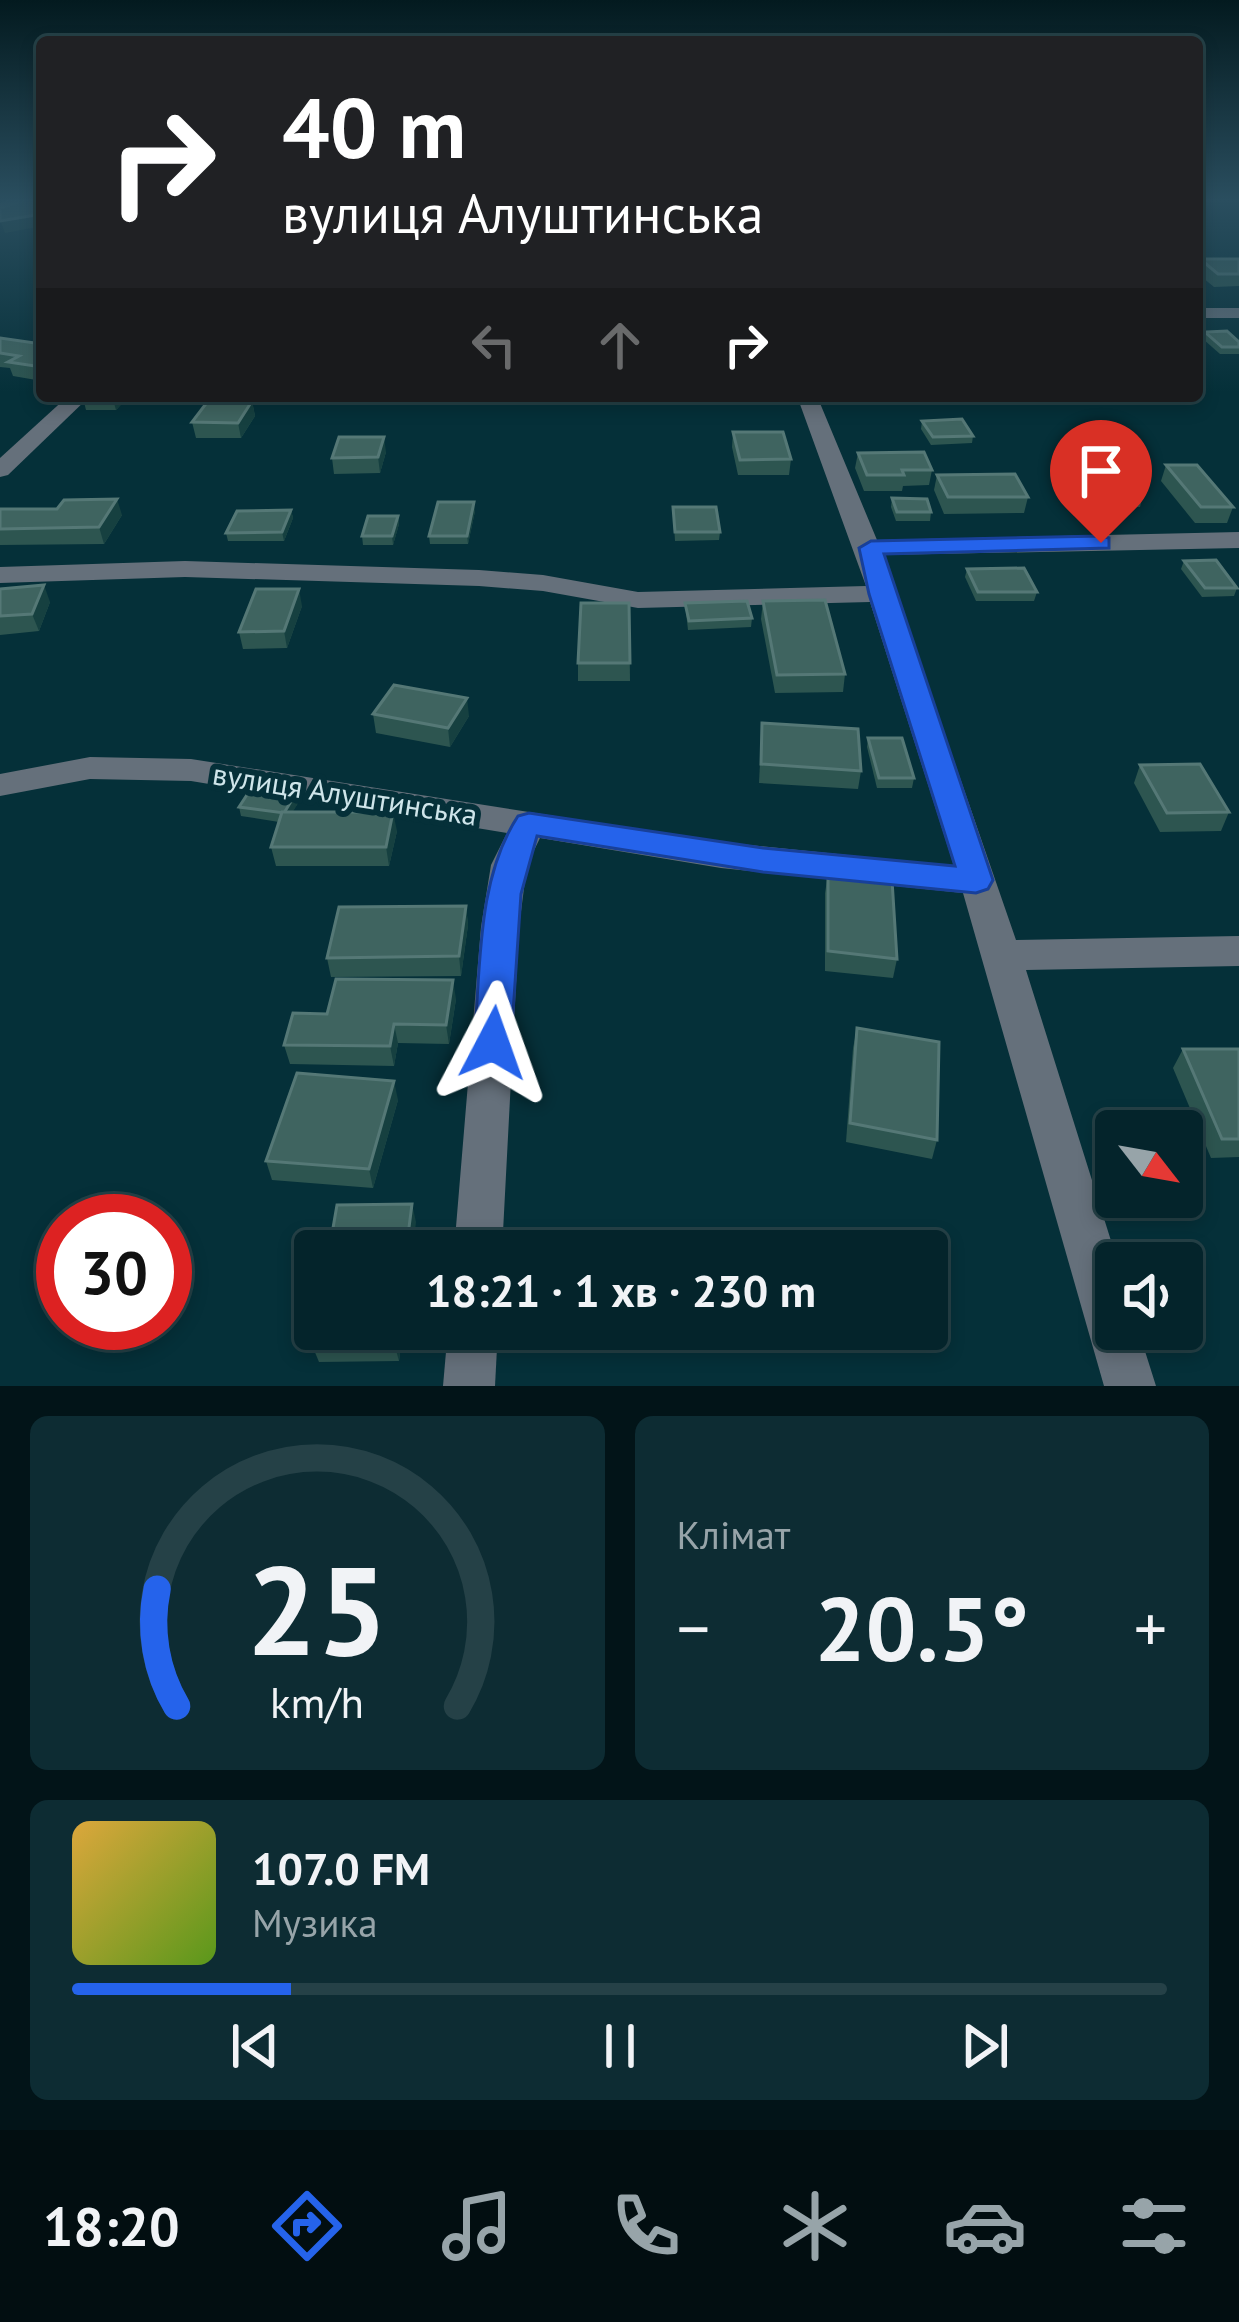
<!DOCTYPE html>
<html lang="uk">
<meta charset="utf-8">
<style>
body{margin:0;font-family:"PT Sans",sans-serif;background:#0d2c33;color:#f1f3f6;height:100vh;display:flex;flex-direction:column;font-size:45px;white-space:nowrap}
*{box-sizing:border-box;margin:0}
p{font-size:39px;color:#97a4a9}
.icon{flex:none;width:66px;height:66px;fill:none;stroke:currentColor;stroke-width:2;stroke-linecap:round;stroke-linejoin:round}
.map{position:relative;height:1386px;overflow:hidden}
.drawer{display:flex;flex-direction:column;gap:30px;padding:30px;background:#021418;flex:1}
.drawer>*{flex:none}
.top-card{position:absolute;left:36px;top:36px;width:1167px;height:366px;border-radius:12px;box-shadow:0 6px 18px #0003,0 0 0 3px #254147;background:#202124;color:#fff;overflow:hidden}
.needle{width:78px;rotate:121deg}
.controls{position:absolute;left:1095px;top:1110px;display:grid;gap:24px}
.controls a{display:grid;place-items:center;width:108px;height:108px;border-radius:12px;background:#04242b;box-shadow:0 6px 18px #0003,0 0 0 3px #254147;font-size:60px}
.speed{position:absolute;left:36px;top:1194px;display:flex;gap:24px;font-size:60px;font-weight:700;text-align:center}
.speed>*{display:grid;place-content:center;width:156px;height:156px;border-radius:50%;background:#04242b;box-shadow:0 6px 18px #0003,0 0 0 3px #254147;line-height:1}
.speed .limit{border:18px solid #d22;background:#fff;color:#111}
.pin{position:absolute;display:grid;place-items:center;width:102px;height:102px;color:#fff;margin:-123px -51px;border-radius:50% 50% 50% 0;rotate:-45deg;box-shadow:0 0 12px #0007}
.pin .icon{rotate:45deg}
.me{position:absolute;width:132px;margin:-66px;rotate:4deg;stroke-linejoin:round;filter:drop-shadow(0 0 9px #0008)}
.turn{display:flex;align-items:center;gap:42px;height:252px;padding:0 48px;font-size:54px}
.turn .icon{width:156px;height:156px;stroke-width:2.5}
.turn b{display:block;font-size:84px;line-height:102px}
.lanes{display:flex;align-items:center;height:114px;padding:0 48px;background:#0003;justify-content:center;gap:60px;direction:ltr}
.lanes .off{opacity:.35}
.big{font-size:90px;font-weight:600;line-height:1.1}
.drawer .card{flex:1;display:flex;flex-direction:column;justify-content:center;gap:18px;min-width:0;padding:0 42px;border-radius:18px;background:#0d2c33}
.drawer .dial{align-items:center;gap:0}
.dial svg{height:312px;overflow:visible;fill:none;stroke:#254147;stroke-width:7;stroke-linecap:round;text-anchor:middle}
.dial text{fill:#f1f3f6;stroke:none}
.song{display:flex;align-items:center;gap:36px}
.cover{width:144px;height:144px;border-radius:18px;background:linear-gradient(135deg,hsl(40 70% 55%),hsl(90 70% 35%))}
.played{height:12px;border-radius:6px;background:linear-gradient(90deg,#2563eb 20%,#254147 20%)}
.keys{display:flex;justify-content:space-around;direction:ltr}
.heat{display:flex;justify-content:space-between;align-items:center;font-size:66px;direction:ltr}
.drawer .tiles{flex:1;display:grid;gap:30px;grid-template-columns:1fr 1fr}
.card:last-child{grid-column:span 2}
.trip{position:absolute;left:294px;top:1230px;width:654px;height:120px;border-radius:12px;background:#04242b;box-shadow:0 6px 18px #0003,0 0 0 3px #254147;font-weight:600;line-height:120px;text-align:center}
.tab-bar{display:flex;height:192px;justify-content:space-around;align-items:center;background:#020e11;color:#97a4a9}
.tab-bar .icon{width:84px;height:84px}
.tab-bar .active{color:#2563eb}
.tab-bar b{font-size:54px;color:#f1f3f6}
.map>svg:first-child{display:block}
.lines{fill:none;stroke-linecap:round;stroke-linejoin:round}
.minor{fill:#65707b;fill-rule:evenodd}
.wall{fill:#2d5550}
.shaded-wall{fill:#164040}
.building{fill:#3f6460;stroke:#557876;stroke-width:3}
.route{fill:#2563eb;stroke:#184099;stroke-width:3}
.labels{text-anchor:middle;stroke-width:12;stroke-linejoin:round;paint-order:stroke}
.street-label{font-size:30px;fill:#cfe5ea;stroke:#053039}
</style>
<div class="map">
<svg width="1239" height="1386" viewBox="0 0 1239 1386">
<rect width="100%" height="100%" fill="#053039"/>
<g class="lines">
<g class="minor">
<path d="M12,198H32L0,212V203Z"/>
<rect x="1197" y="308" width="42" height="10"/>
<path d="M68,396H90L8,475L0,477V458Z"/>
<path d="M797,396H817L877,540L1239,532V548L883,555L1016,940L1239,936V966L1026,970L1118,1263L1116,1329H1138L1156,1386H1104L963,893L721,868L540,838L527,865L519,927L502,1251H454L481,927L491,865L507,833L191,781L90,779L0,796V774L90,757L191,759L721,842L954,866L870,602L638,608L543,591L479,586L185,577L0,583V567L185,561L479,570L543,575L638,592L866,586Z"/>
<path d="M448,1329H498L495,1386H443Z"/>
</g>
</g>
<g class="wall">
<path d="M1200,259H1239V286L1214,287L1197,273Z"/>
<path d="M1205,332L1239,342V354H1220L1203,339Z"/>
<path d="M0,338L42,344V381L13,376L10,368L0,367Z"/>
<path d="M129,396L116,410H86L84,402Z"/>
<path d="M252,401L255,416L241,438H196L192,422Z"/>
<path d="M922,421L973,436L972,443L931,445L921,429Z"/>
<path d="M733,432L791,459L789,475H738L732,447Z"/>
<path d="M386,452L380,473L334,474L332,458Z"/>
<path d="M858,453L932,470L929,485L903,486L902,491H864L855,468Z"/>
<path d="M1081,462L1144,491L1140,507L1097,508L1076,478Z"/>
<path d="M1166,465L1233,507L1227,523H1195L1161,481Z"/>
<path d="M937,475L1028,497L1024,513L944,514L934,490Z"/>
<path d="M892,498L931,512L930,521H896L891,507Z"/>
<path d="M673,507L720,532L719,540L675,541Z"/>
<path d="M0,509L122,515L104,544L0,545Z"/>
<path d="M291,510L293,518L284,541H228L226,533Z"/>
<path d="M475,511L468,544H430L429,536Z"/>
<path d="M398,516L399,524L393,545H363L362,536Z"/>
<path d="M1184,561L1237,588L1234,596L1202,597L1181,569Z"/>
<path d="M967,569L1037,592L1034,601H976L965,577Z"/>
<path d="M0,589L50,602L39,631L0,635Z"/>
<path d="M763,601L845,674L843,692L775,693L761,619Z"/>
<path d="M629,603L630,681H578V663Z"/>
<path d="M685,603L752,618L751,627L688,630Z"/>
<path d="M302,606L287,648L243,649L239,632Z"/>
<path d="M373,714L469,716L450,747L376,733Z"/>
<path d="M762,723L861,771L858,789L759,783Z"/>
<path d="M868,738L914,778L912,788H877L867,747Z"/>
<path d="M1140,765L1229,812L1221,831L1160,832L1134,783Z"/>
<path d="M298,790L300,800L292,812L397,831L389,866H276L271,847L279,822L241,816L239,807Z"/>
<path d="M828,874L897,959L893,978L825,971V893Z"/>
<path d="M466,906L468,925L461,976L331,977L327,958Z"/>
<path d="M456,999L449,1044L398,1043L394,1066L290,1064L284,1045L327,1014Z"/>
<path d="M857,1028L937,1140L932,1159L846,1142L853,1048Z"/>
<path d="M1183,1049H1239V1157L1211,1158L1173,1068Z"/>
<path d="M398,1100L373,1188L272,1180L266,1161Z"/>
<path d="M403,1329L399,1361L319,1362L312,1345Z"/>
</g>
<g class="shaded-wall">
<path d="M42,208V226L5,233L1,222Z"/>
<path d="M120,396H129L116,410L114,403Z"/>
<path d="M252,401L255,416L241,438L238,423Z"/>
<path d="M384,437L386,452L380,473L378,457Z"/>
<path d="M117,499L122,515L104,544L99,527Z"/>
<path d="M474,502L475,511L468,544L467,536Z"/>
<path d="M291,510L293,518L284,541L282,532Z"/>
<path d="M398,516L399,524L393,545L392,536Z"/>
<path d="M44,585L50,602L39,631L32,614Z"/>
<path d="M299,589L302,606L287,648L284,631Z"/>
<path d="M467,698L469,716L450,747L448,728Z"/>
<path d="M298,790L300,800L286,823L284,813Z"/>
<path d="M393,812L397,831L389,866L386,847Z"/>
<path d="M466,906L468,925L461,976L459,956Z"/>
<path d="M453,980L456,999L449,1044L446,1025Z"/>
<path d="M394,1024L398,1043L394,1066L390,1046Z"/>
<path d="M394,1081L398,1100L373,1188L369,1169Z"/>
<path d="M412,1204L416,1222L413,1251H406Z"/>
<path d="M396,1329H403L399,1361L394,1343Z"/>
</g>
<g class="building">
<path d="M31,198H42V208L38,210H42V214L0,221V208Z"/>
<path d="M1200,259H1239V274H1218Z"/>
<path d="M1227,331L1239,342V347H1222L1205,332Z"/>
<path d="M0,338L42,344V367L8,362L19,356L0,353Z"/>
<path d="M90,396H120L114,403L84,402Z"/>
<path d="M208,401H252L238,423L192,422Z"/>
<path d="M962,419L973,436L933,437L922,421Z"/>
<path d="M733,432H783L791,459L740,460Z"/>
<path d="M339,437H384L378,457L332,458Z"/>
<path d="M924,452L932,470H902L904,475H867L858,453Z"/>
<path d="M1081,462H1122L1144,491L1102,492Z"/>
<path d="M1166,465H1197L1233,507H1201Z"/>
<path d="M1015,474L1028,497H948L937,475Z"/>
<path d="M892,498L927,499L931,512H897Z"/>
<path d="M117,499L99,527L0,529V509H57L64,500Z"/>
<path d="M438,502H474L467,536H429Z"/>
<path d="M673,507H716L720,532H675Z"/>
<path d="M291,510L282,532L226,533L237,511Z"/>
<path d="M368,516H398L392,536H362Z"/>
<path d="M1216,560L1237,588H1205L1184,561Z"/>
<path d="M1024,568L1037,592H978L967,569Z"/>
<path d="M44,585L32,614L0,616V589Z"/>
<path d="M256,589H299L284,631L239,632Z"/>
<path d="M825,600L845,674L777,675L763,601Z"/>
<path d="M747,601L752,618L689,621L685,603Z"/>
<path d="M581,603H629L630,663H578Z"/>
<path d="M394,685L467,698L448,728L373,714Z"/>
<path d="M762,723L858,729L861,771L761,764Z"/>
<path d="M868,738H902L914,778H879Z"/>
<path d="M1200,764L1229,812L1167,813L1140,765Z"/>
<path d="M254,784L298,790L284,813L239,807Z"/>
<path d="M282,812H393L386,847H271Z"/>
<path d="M828,874L892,880L897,959L828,951Z"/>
<path d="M466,906L459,956L327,958L339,907Z"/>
<path d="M336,979L453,980L446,1025L394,1024L390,1046L284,1045L293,1013L327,1014Z"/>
<path d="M857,1028L939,1042L937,1140L850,1123Z"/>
<path d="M1183,1049H1239V1139H1222Z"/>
<path d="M297,1073L394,1081L369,1169L266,1161Z"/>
<path d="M412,1204L406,1251H329L337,1205Z"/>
<path d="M315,1329H396L394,1343L312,1345Z"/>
</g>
<linearGradient id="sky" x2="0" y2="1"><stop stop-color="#031a1f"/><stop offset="0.51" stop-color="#2a4e5f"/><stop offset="1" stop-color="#2a4e5f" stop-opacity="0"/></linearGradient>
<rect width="1239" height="392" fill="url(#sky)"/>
<path class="route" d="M1101,536L1109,538V548L884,554L993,880L988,889L976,893L763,872L537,836L521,894L511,1043L506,1055L493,1059L479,1055L474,1043C481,969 476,880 518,816L529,813L763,848L955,866L869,594L859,548L871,541Z"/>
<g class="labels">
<g class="street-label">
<text transform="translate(345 795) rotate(9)" y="10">вулиця Алуштинська</text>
</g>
</g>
</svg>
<div class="controls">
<a><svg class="needle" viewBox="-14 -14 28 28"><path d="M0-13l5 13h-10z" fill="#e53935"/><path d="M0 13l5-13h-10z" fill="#97a4a9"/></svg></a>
<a><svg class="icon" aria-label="sound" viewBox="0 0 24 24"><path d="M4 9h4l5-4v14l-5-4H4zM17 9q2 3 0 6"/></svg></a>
</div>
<div class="speed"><div class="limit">30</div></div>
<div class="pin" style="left:1101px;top:543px;background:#d93025"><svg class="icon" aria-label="arrive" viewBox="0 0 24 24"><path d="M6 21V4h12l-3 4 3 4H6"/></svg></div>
<svg class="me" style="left:493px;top:1043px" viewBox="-20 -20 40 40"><path d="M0-17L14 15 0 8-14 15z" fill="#2563eb" stroke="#fff" stroke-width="4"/></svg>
<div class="trip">18:21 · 1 хв · 230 m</div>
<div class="top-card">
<div class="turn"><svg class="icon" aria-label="right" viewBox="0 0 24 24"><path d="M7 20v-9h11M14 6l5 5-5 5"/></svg><div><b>40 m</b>вулиця Алуштинська</div></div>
<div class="lanes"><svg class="icon off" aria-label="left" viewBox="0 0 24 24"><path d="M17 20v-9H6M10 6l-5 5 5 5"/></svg><svg class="icon off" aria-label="ahead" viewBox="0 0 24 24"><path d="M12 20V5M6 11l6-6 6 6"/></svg><svg class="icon" aria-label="right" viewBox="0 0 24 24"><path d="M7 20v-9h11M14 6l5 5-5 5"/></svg></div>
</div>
</div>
<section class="drawer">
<div class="tiles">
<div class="card dial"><svg viewBox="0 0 100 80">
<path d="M14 69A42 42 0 1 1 86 69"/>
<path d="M14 69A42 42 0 0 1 9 39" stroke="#2563eb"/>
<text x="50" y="56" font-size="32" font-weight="700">25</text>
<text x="50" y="72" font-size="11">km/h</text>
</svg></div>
<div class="card"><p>Клімат</p>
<div class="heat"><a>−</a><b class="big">20.5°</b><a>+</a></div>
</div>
<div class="card">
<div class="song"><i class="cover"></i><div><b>107.0 FM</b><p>Музика</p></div></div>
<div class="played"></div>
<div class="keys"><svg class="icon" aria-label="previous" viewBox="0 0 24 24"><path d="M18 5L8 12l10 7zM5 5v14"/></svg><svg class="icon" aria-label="pause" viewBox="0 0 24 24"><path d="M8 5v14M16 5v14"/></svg><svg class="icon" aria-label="next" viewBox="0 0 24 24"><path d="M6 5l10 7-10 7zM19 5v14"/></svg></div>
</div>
</div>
</section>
<nav class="tab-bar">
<b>18:20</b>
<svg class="icon active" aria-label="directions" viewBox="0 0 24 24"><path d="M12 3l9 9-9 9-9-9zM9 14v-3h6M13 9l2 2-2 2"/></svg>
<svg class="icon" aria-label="music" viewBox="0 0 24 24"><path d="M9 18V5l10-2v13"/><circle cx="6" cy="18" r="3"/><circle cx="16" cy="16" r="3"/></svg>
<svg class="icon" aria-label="phone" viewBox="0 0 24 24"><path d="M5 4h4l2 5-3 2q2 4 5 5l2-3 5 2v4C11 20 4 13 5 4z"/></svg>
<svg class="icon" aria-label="climate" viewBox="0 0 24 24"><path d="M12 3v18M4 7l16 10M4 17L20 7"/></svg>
<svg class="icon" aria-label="car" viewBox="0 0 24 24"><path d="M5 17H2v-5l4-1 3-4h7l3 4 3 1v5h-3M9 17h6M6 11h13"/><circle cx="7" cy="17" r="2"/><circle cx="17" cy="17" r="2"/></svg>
<svg class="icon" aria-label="filters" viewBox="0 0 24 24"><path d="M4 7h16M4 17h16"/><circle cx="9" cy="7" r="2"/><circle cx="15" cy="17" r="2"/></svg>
</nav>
